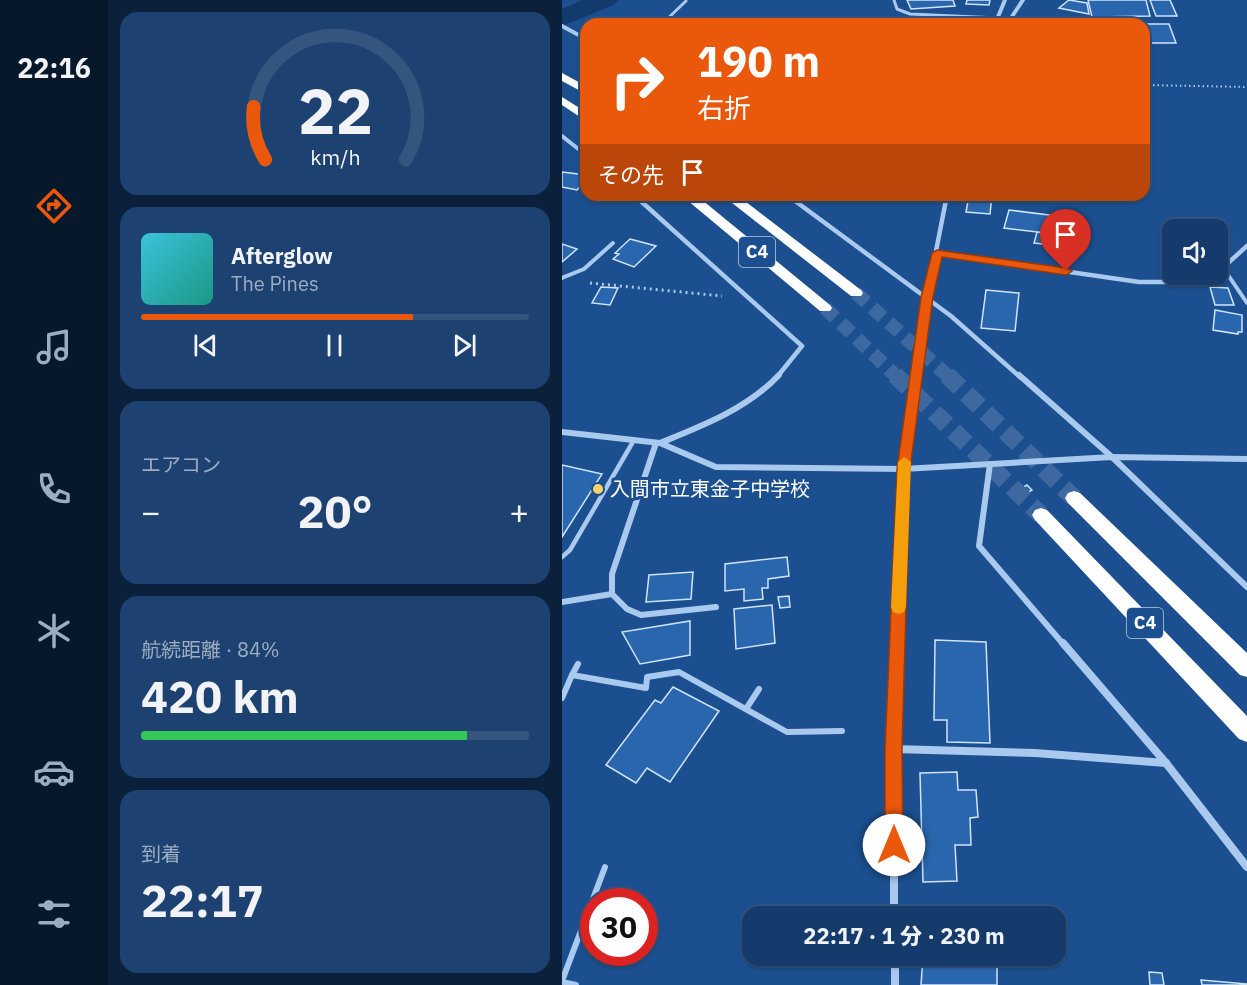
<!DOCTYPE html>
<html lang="ja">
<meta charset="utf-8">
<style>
body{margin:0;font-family:"IBM Plex Sans","Noto Sans JP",sans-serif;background:#1d4271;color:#f1f3f6;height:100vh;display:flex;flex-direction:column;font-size:22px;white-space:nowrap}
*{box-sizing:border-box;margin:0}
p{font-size:20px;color:#9dadc1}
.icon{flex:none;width:33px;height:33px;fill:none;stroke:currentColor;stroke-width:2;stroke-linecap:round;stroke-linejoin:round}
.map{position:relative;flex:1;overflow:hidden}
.sheet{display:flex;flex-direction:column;gap:12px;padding:12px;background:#0b203b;width:454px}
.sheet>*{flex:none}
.hud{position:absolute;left:18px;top:18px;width:570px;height:183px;border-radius:18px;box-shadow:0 2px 4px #0004,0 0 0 2px #33557e;background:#ea580c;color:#fff;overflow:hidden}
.tools{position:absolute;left:600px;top:219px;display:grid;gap:12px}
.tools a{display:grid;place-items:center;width:66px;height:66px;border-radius:12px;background:#143b6b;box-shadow:0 2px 4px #0004,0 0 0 2px #33557e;font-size:30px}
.speed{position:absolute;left:18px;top:888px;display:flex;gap:12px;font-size:30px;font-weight:700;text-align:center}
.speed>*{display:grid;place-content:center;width:78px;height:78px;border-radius:50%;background:#143b6b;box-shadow:0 2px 4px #0004,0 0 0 2px #33557e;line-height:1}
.speed .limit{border:9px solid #d22;background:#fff;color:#111}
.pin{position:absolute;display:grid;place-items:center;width:51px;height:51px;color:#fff;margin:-62px -26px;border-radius:50% 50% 50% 0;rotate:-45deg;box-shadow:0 0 6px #0007}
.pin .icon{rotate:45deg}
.me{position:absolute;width:66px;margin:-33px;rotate:0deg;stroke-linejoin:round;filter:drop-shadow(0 0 4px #0008)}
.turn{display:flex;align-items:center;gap:21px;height:126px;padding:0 18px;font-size:27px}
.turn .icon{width:78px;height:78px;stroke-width:2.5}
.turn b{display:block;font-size:42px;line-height:51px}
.then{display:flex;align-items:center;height:57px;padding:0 18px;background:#0003;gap:12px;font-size:22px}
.big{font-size:45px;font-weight:800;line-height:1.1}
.sheet .tile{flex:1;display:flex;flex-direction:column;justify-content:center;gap:9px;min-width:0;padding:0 21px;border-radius:18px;background:#1d4271}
.sheet .dial{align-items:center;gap:0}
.dial svg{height:156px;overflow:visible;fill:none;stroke:#33557e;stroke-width:7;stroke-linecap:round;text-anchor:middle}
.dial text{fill:#f1f3f6;stroke:none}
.song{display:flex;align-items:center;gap:18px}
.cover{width:72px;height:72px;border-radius:9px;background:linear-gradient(135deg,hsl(190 70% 55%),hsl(170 70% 35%))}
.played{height:6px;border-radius:3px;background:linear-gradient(90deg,#ea580c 70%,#33557e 70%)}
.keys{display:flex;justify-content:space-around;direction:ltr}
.heat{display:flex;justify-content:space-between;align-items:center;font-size:33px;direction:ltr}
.charge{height:9px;border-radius:4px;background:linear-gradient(90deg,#34c759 84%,#33557e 0)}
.trip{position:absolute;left:180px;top:906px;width:324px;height:60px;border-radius:18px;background:#143b6b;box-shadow:0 2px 4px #0004,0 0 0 2px #33557e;font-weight:800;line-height:60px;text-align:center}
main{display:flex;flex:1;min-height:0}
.menu{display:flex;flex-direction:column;width:108px;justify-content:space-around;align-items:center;background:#08182b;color:#9dadc1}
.menu .icon{width:42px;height:42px}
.menu .selected{color:#ea580c}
.menu b{font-size:27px;color:#f1f3f6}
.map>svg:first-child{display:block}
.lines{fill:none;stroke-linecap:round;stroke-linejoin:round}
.river{fill:#123a6d;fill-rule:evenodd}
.building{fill:#2a66ad;stroke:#cfe3fa;stroke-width:1.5}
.motorway-tunnel-far1{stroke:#3d69a0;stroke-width:14;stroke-dasharray:14 8;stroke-linecap:butt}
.motorway-tunnel{stroke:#3d69a0;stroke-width:18;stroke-dasharray:18 9;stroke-linecap:butt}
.path-far1{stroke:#a9c9ee;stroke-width:2;stroke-dasharray:1.5 3;stroke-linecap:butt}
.path{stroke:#a9c9ee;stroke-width:3;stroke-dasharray:2 4;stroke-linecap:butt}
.service-far3{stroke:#a9c9ee;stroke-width:3}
.service-far2{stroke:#a9c9ee;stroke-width:4}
.service-far1{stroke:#a9c9ee;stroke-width:4.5}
.service{stroke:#a9c9ee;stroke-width:6}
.minor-far3{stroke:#a9c9ee;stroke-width:4}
.minor-far2{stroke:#a9c9ee;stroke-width:4.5}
.minor-far1{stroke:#a9c9ee;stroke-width:6}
.minor{stroke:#a9c9ee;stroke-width:8}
.motorway{fill:#fff;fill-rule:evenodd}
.route{fill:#ea580c;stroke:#983908;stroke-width:1.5}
.slow{fill:#f59e0b}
.poi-dot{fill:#ffd166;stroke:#1b4f8f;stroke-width:2}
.labels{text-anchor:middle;stroke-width:6;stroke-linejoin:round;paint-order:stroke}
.shield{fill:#1b4f8f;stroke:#bbcadd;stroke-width:1.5}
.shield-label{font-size:18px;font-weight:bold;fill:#fff}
.poi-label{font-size:20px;fill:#fff;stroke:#1b4f8f;text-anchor:start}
</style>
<main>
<nav class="menu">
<b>22:16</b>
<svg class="icon selected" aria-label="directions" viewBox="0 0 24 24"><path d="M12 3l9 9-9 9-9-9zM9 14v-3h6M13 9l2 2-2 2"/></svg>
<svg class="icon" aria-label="music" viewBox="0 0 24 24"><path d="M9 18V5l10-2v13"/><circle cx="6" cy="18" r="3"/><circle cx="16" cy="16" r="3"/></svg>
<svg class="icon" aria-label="phone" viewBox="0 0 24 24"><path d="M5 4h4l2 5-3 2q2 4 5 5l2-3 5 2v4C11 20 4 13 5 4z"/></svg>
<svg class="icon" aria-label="climate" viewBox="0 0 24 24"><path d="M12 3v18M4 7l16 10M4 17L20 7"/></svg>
<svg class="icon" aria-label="car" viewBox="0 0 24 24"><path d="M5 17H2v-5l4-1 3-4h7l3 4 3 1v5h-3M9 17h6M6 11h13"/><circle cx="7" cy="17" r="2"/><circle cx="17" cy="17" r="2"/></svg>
<svg class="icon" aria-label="filters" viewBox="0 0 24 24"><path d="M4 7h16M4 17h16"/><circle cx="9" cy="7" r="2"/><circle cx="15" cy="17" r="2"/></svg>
</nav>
<section class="sheet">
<div class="tile dial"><svg viewBox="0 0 100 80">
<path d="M14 69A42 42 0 1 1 86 69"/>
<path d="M14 69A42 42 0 0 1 8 42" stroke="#ea580c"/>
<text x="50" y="56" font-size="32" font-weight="700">22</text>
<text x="50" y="72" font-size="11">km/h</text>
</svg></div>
<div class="tile">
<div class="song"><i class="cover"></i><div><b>Afterglow</b><p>The Pines</p></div></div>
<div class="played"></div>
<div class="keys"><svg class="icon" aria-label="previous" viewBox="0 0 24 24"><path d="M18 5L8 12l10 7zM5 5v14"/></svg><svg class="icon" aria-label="pause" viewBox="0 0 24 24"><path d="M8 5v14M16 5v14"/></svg><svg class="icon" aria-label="next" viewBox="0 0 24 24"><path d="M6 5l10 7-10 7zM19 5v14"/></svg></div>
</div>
<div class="tile"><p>エアコン</p>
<div class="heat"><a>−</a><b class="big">20°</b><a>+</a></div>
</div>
<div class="tile"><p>航続距離 · 84%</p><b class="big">420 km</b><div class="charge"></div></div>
<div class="tile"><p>到着</p><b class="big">22:17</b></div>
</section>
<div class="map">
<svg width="685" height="985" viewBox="0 0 685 985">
<rect width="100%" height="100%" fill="#1b4f8f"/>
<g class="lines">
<path class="river" d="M21,0H56L52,5L0,26V9Z"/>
</g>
<g class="building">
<path d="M345,0H391L393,6L349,9Z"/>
<path d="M405,0H428L427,5L404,4Z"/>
<path d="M507,0L525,3L527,14L497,8Z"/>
<path d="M526,0H584L588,16L530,17Z"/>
<path d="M588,0H608L615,16H594Z"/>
<path d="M577,24H607L614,43H584L582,24Z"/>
<path d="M0,172L24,175V179L15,190L0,187Z"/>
<path d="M407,195H430L428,214L404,212Z"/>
<path d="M447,210L495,216L492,234L442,228Z"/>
<path d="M475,232L491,235L489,245L472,243Z"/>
<path d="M68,239L94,246L72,267L51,259L57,254L53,253Z"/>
<path d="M0,244L15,249L0,262Z"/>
<path d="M39,287L56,288L48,305L30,303Z"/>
<path d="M648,287L666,288L672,305H653Z"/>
<path d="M424,290L457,293L453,331L419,328Z"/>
<path d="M653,310L680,315V332H676V334L651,330Z"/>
<path d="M0,465L40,474L0,537Z"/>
<path d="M465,485L470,490L453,500L448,495Z"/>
<path d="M225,557L227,576L206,579V588H200L201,599L182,601V589L163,591V564Z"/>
<path d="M131,572L129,599L84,602L87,575Z"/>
<path d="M227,596L228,607L218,608L216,597Z"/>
<path d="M210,605L213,643L174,649L172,609Z"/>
<path d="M128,621V655L78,664L60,632Z"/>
<path d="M373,640L424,642L428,743L385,742V720H372Z"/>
<path d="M111,687L157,711L108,782L85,768L74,783L44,765L93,700L99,703Z"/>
<path d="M395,772L396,790H414L416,817L408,818L409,845H393L395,881L361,882L358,773Z"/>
<path d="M361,956L435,958V985H359Z"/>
<path d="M587,972L600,973L602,985H588Z"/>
<path d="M639,980L685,984V985H640Z"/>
</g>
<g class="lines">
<g class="motorway-tunnel-far1">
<path d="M294,293L387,377"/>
<path d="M263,308L335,377"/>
</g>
<g class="motorway-tunnel">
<path d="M333,375L479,515"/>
<path d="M385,375L512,498"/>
</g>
<path class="path-far1" d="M582,85L685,87"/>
<path class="path" d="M28,283L160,296"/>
<g class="service-far3">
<path d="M332,0L335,9L348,14L437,18"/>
<path d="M100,24L124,1"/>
</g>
<g class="service-far2">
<path d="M662,269L685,303"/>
<path d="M0,278L22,269L51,243"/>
</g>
<path class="service-far1" d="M0,557L8,550L72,440"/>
<g class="service">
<path d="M10,675L16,664"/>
<path d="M0,698L10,675L84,688L85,677L117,672L225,732L280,731"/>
<path d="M184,709L197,689"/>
<path d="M0,981L43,867"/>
<path d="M0,982L14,985"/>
</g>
<g class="minor-far3">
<path d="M433,24L443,0"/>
<path d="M445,24L461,0"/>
<path d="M0,26L24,39"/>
<path d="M0,136L24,155"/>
</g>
<g class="minor-far2">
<path d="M72,195L240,346L215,377"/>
<path d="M225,195L389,316L458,377"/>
<path d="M375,253L577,282H614L649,274"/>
<path d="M656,272L685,246"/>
<path d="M354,377L365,297L385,195"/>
</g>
<g class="minor-far1">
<path d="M457,375L550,457L685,587"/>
<path d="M0,432L98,443L154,467L341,469L550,457L685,459"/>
<path d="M98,443C140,426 185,409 217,375"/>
<path d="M428,464L417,546L502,645"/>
<path d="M50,594L65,609L79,615L154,607"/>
<path d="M0,602L50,594V574L94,443"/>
<path d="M335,645L341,469L354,375"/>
</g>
<g class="minor">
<path d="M501,643L604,763L685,867"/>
<path d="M332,749L473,753L604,763"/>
<path d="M332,916V749L335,643"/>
<path d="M333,956V985"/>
</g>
<g class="motorway">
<path d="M0,73L24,86V94L0,81Z"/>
<path d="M0,97L24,112V121L0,105Z"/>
<path d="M119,195H134L268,305L270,308L268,311H258Z"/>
<path d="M160,195H175L299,290L301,293L299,296H289Z"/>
<path d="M512,491L518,493L685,653V677L678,675L506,503L503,498L506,493Z"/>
<path d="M479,508L485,510L685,716V742L677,739L473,520L470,515L473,510Z"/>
</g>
</g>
<path class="route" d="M375,250L504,268L510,271L504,275L380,257L371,297L348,469L340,749L341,845L338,851L332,854L326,851L323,845V749L335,469L359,297L370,253Z"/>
<path class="slow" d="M342,457L349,462L344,607L342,612L337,614L331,612L329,607L336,462Z"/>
<circle class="poi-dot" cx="36" cy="489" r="6"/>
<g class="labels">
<g class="shield">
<rect x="177" y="237" width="36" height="30" rx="4.5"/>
<rect x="565" y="608" width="36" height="30" rx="4.5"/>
</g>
<g class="shield-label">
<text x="195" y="258">C4</text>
<text x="583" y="629">C4</text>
</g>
<g class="poi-label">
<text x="48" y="496">入間市立東金子中学校</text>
</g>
</g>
</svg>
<div class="tools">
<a><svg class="icon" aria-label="sound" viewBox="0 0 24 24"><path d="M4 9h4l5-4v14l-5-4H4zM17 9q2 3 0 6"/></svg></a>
</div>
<div class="speed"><div class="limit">30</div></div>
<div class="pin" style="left:504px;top:271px;background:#d93025"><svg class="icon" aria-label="arrive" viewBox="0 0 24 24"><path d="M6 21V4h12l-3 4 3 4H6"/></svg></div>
<svg class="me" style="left:332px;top:845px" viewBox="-20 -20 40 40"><circle r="19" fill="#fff"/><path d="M0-13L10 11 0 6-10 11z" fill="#ea580c"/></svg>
<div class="trip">22:17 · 1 分 · 230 m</div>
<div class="hud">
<div class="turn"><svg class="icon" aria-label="right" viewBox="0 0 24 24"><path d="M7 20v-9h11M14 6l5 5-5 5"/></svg><div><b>190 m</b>右折</div></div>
<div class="then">その先<svg class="icon" aria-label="arrive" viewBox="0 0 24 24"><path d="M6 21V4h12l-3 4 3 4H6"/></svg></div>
</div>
</div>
</main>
